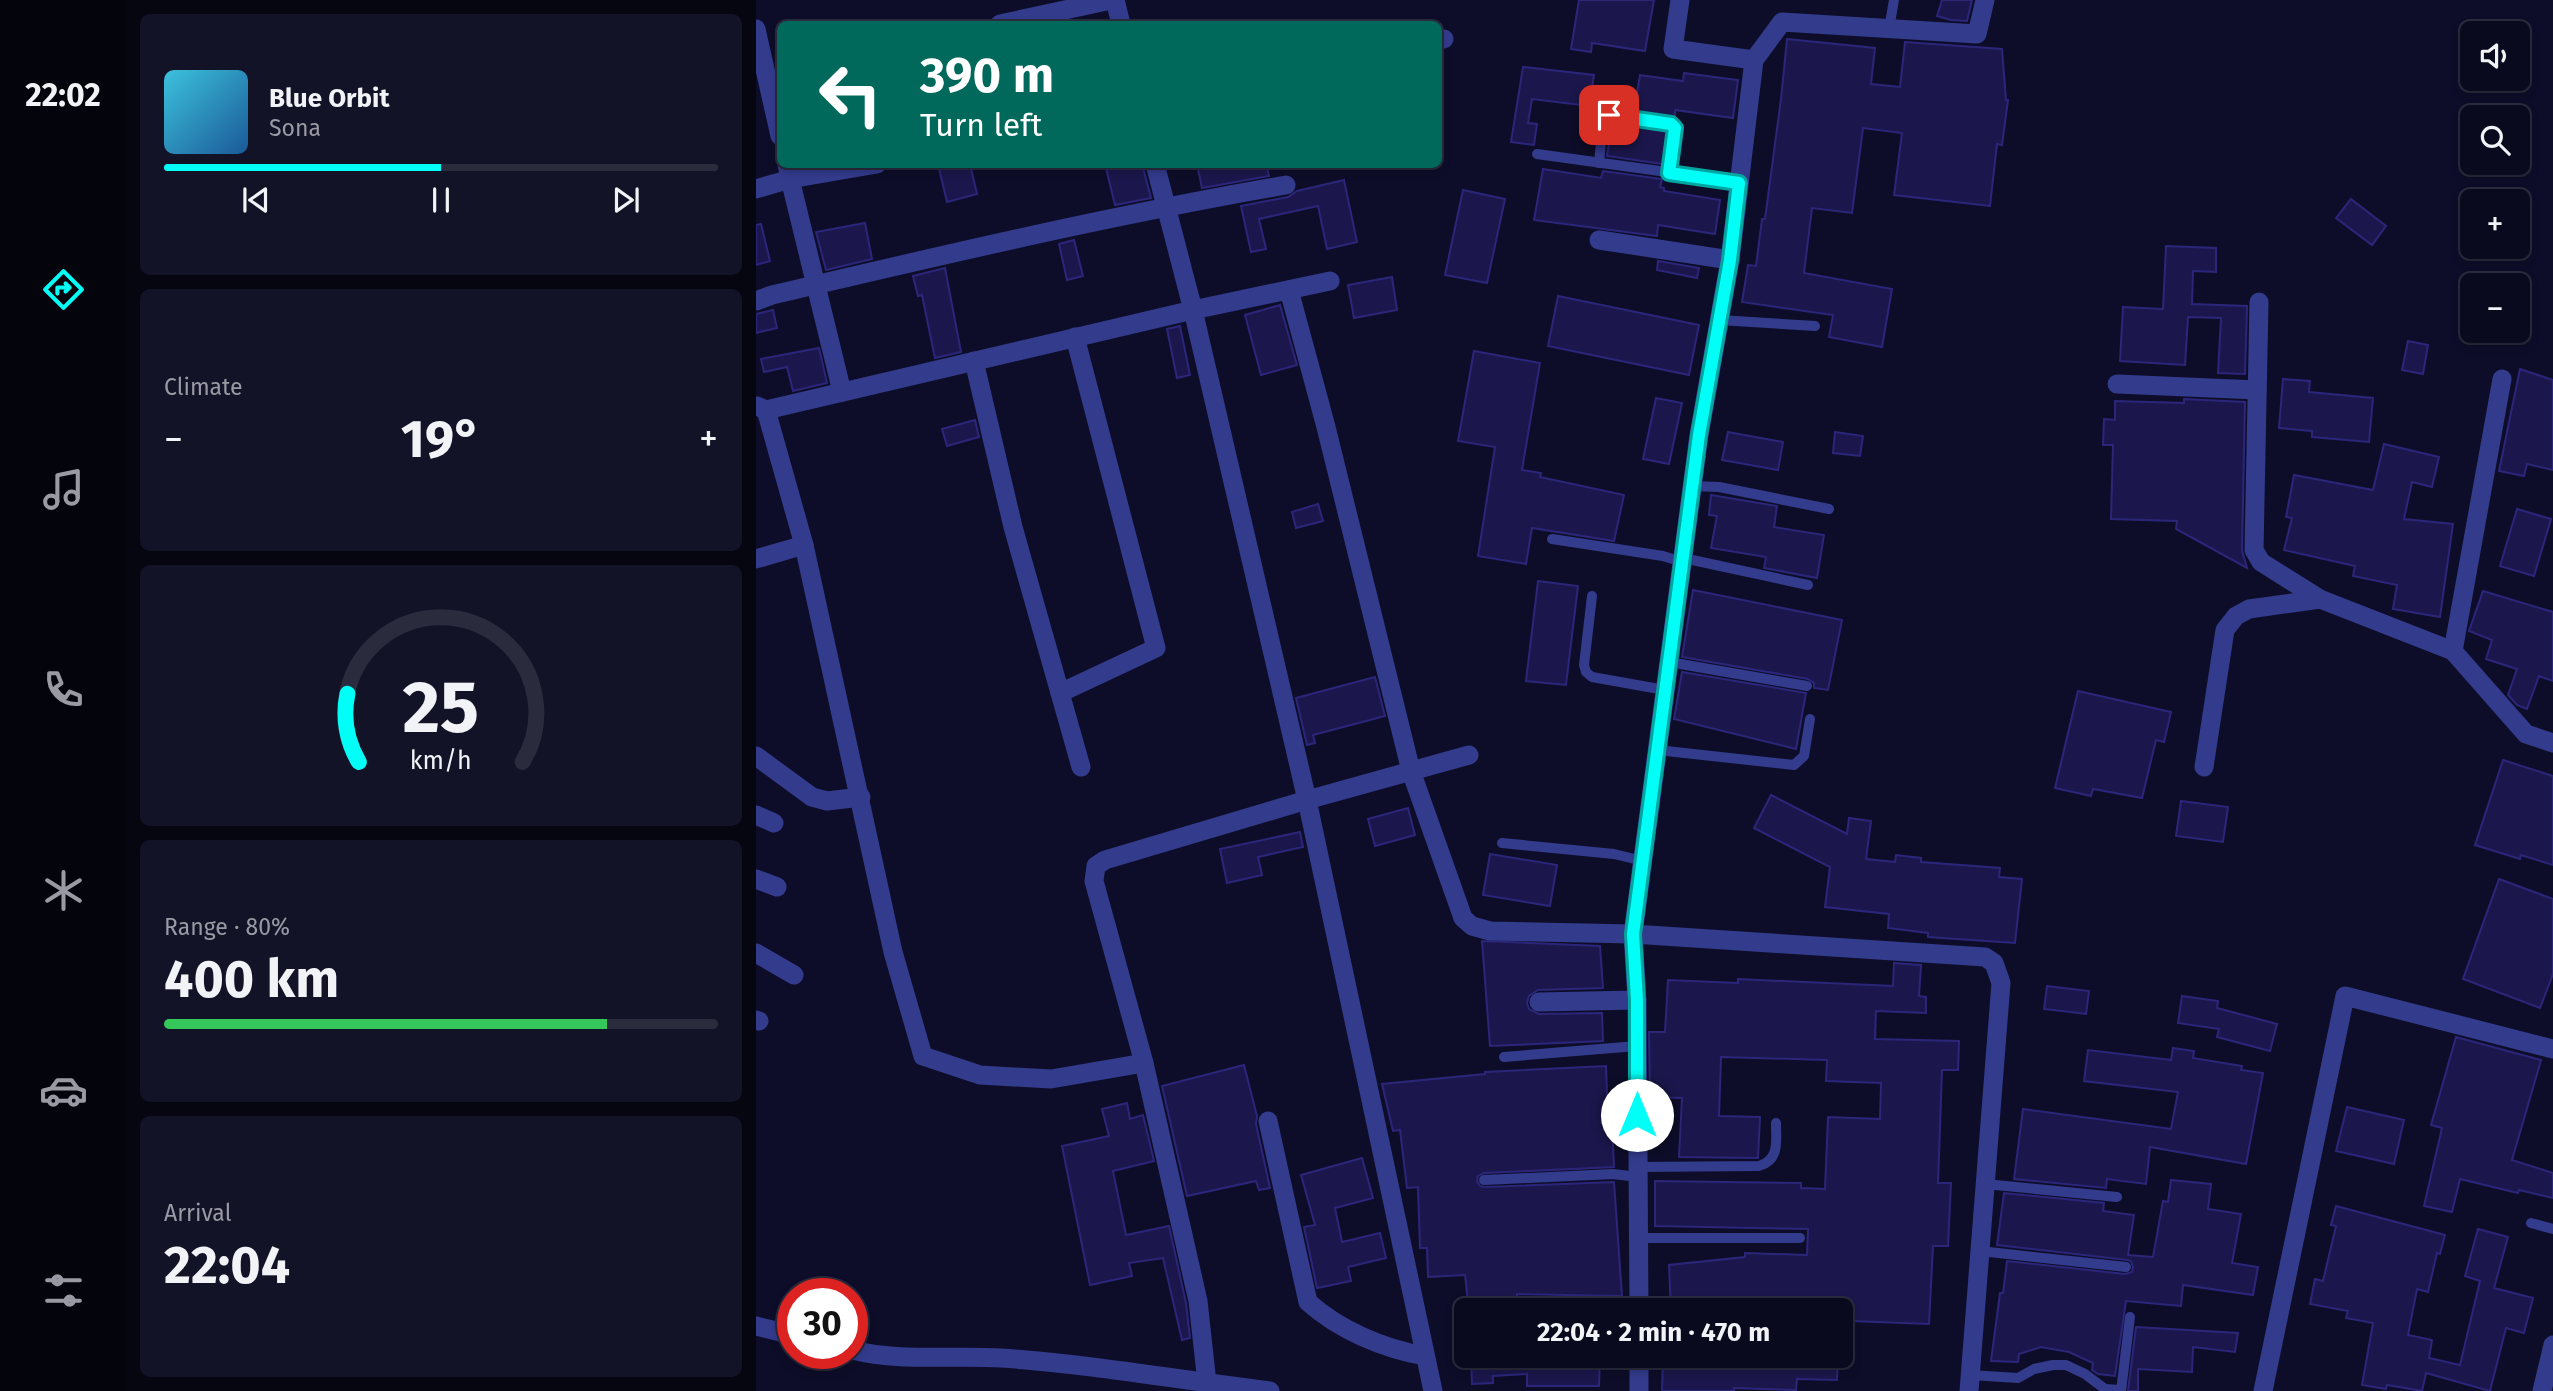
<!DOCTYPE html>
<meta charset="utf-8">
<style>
body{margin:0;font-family:"Fira Sans",sans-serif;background:#131328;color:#f1f3f6;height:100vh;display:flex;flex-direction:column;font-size:26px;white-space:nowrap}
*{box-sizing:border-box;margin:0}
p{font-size:23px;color:#999aa4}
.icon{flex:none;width:38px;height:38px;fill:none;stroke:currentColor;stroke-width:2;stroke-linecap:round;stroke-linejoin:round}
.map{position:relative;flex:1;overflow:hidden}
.panel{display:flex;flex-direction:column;gap:14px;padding:14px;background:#060611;width:630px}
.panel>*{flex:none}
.guide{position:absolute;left:21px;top:21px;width:665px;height:147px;border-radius:10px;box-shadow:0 4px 10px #0003,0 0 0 2px #2a2b3d;background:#00695c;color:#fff;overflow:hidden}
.buttons{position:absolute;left:1704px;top:21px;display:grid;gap:14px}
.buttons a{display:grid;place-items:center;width:70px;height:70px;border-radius:10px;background:#0a0a1f;box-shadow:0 4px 10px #0003,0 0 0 2px #2a2b3d;font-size:35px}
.speed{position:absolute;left:21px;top:1278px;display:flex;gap:14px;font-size:35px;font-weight:700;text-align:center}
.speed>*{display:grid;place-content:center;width:91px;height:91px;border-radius:50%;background:#0a0a1f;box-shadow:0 4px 10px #0003,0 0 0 2px #2a2b3d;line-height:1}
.speed .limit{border:10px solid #d22;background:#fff;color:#111}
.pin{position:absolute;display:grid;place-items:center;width:60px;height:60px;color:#fff;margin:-30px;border-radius:14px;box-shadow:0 4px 10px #0006}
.me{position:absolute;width:77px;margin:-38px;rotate:0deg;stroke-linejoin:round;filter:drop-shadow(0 0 5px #0008)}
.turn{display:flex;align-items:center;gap:24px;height:147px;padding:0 28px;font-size:32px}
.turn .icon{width:91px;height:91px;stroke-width:2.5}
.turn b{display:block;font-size:49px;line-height:60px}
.big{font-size:52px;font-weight:700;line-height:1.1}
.panel .card{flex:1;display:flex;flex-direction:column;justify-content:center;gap:10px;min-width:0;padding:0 24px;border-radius:10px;background:#131328}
.panel .dial{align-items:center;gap:0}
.dial svg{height:182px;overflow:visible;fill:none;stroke:#2a2b3d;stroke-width:7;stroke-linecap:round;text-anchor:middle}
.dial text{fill:#f1f3f6;stroke:none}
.song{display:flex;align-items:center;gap:21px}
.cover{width:84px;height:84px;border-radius:10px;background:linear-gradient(135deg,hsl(190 70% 55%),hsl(210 70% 35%))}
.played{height:7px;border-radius:4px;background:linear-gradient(90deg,#01fff8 50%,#2a2b3d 50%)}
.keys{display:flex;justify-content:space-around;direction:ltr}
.heat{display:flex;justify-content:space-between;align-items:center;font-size:38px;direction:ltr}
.charge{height:10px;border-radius:5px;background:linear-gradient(90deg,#34c759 80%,#2a2b3d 0)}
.trip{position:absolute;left:698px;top:1298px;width:399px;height:70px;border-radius:10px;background:#0a0a1f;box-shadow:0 4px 10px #0003,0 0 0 2px #2a2b3d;font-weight:700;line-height:70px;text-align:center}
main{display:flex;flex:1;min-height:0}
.dock{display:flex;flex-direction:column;width:126px;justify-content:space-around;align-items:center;background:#04040c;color:#999aa4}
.dock .icon{width:49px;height:49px}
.dock .selected{color:#01fff8}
.dock b{font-size:32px;color:#f1f3f6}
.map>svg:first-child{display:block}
.building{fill:#1b174c;stroke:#2c267b;stroke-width:2}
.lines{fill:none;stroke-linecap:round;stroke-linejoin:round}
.service{stroke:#333b8d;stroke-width:10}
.minor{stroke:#333b8d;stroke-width:19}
.tertiary{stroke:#333b8d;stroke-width:19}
.route-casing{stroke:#01a6a1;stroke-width:18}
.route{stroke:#01fff8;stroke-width:12}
</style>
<main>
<nav class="dock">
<b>22:02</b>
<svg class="icon selected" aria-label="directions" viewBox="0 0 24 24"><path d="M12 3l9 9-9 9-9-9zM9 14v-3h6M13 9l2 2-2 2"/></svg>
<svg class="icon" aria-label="music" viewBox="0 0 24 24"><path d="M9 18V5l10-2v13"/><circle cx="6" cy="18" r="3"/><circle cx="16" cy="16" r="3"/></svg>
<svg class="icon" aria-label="phone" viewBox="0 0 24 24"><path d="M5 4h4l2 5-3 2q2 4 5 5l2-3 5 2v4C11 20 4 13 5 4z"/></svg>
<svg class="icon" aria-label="climate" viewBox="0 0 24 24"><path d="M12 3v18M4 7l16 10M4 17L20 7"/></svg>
<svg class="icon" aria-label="car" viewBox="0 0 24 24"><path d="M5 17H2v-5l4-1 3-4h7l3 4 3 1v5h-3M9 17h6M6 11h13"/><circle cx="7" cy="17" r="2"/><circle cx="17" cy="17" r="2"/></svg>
<svg class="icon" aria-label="filters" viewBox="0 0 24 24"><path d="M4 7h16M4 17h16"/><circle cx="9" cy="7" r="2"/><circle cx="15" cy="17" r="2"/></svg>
</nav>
<section class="panel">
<div class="card">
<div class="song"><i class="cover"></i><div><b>Blue Orbit</b><p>Sona</p></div></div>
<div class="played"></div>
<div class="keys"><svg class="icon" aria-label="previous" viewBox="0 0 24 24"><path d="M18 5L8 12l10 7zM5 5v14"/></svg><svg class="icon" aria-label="pause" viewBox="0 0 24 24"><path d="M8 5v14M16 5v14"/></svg><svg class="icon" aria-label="next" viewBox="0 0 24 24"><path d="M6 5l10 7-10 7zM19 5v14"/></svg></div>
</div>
<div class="card"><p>Climate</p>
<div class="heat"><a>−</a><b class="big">19°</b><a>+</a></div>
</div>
<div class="card dial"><svg viewBox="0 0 100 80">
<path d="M14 69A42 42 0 1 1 86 69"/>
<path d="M14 69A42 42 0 0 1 9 39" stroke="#01fff8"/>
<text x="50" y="56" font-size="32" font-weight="700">25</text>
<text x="50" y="72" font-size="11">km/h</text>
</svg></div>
<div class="card"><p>Range · 80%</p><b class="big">400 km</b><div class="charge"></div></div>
<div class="card"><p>Arrival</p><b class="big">22:04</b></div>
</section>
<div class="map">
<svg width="1797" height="1391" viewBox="0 0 1797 1391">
<rect width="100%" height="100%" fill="#0e0d29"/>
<g class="building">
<path d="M823,0H898L889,51L836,43L835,52L815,49Z"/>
<path d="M1186,0H1216L1211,21L1195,20L1181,16Z"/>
<path d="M1031,39L1119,48L1115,84L1144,87L1149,42L1246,49L1250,100H1252L1246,145L1241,144L1234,206L1138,195L1146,133L1107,128L1096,213L1056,208L1048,273L1136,289L1126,347L1073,337L1077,315L986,302L992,265L1000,266L1006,219H1009L1025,99Z"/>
<path d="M767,67L838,75L833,106L776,99L772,123L781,124L778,145L755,142Z"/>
<path d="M928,73L982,80L977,118L919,110V118L878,111L884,75L927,81Z"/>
<path d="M856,123L911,131L907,164L851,156Z"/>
<path d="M182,164H214L221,194L191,202Z"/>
<path d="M349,164H386L395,198L359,205Z"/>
<path d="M441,164H510L513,176L446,188Z"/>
<path d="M787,169L845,178L847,171L906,179L904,187L908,188V191L964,200L959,234L902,225L901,236L778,220Z"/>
<path d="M588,180L601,242L571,249L562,206L503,219L510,249L495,252L485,206L532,197L541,191Z"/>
<path d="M707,190L749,199L731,283L689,275Z"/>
<path d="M1595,199L1630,226L1616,245L1580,218Z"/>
<path d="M109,223L116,259L70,270L60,232Z"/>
<path d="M5,224L14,261L0,265V225Z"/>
<path d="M318,240L327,276L311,280L303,244Z"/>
<path d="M1410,246L1460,248V272L1437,271L1436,304L1491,306L1489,374L1462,373L1465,318L1432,317L1429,365L1364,361L1367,307L1407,309Z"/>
<path d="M902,261L943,268L941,278L901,270Z"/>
<path d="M189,268L205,352L179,358L166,295L162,296L157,276Z"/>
<path d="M636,277L641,310L598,318L592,285Z"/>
<path d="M802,296L943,325L933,375L792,346Z"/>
<path d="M524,305L541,365L505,375L489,315Z"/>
<path d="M17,310L21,328L0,333V314Z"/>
<path d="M424,326L434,375L421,378L411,329Z"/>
<path d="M1652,341L1672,345L1667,374L1646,370Z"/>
<path d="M63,348L71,383L37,391L31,367L8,372L5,359Z"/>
<path d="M718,351L784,363L766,470L785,473L784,477L868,495L858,541L776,528L770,564L722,556L739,447L702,441Z"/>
<path d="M1764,369L1797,380V470L1771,464L1768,476L1743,471Z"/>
<path d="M1527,379L1554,381L1553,392L1617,398L1613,442L1556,437V431L1523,428Z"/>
<path d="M900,398L926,403L913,464L887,459Z"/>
<path d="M1428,399L1489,402L1486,550L1491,568L1420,529L1421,521L1355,519L1357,445H1347L1348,419L1359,420V401L1428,403Z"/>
<path d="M219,420L223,437L191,446L186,429Z"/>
<path d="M972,432L1027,442L1022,470L966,460Z"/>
<path d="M1079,432L1107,436L1104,456L1077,453Z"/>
<path d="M1628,444L1683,457L1676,487L1656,482L1648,519L1697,524L1684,617L1637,609L1641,585L1597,576L1599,566L1528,550L1536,518L1530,517L1538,475L1617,490Z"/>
<path d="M955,495L1021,506L1018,527L1068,535L1061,578L1008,568L1010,557L955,548L961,516L953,515Z"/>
<path d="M562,504L567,521L540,528L536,512Z"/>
<path d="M1761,509L1795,519L1778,576L1744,566Z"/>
<path d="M782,581L822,586L810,685L770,681Z"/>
<path d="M937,590L1086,620L1072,690L1058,688V683L1052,679L926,657Z"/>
<path d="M1727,591L1797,612V681L1783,676L1771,709L1761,705L1752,695L1761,669L1730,659L1736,640L1713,631Z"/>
<path d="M926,672L1050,693L1040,749L918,719Z"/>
<path d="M619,677L629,716L557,735L559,743L551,745L540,698Z"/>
<path d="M1322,691L1415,712L1408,742L1400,740L1386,798L1337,789L1335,796L1299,788Z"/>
<path d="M1747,760L1797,776V865L1765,855L1764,859L1719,845Z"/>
<path d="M1015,795L1091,834L1093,818L1115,821L1110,859L1139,862L1140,855L1165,858V862L1244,868L1243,877L1266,879L1259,943L1172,937V933L1132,928L1133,914L1069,907L1074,867L998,828Z"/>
<path d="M1425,801L1472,807L1467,842L1420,836Z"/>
<path d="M652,808L659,835L619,846L612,819Z"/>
<path d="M544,832L547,847L502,857L506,875L471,883L464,849Z"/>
<path d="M734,854L801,865L794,906L727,895Z"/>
<path d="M1743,879L1797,899V974L1784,1008L1707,979Z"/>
<path d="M726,941L844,946L847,988L782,990L773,996L771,1003L773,1009L783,1014L846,1013L847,1041L734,1046Z"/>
<path d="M1138,963L1165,965L1163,996L1170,997V1013L1120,1011L1119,1039L1203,1041L1202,1070H1186L1182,1183H1195L1192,1246H1177L1173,1324L1096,1321L1097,1311H915L913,1265L989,1257V1253L1051,1255L1052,1229L899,1226V1181L1045,1183V1188L1069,1189L1072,1117L1124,1119L1125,1083L1070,1081L1071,1060L965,1057L963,1116L1004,1117L1002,1158L923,1157L926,1098L894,1097L893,1032H909L912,980L982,983V979L1137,986Z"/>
<path d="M1291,986L1333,991L1330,1014L1288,1009Z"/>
<path d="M1426,996L1462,1001L1461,1008L1521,1024L1514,1051L1461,1037L1463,1029L1422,1023Z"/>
<path d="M1700,1037L1785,1060L1756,1160L1797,1173V1198L1763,1190L1762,1193L1704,1179L1696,1212L1668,1206L1686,1128L1675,1125Z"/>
<path d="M1417,1048L1438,1051L1437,1058L1486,1066L1485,1070L1507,1073L1490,1164L1394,1147L1390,1184L1351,1179L1350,1188L1258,1179L1267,1109L1415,1129L1422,1092L1328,1081L1332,1050L1415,1060Z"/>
<path d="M488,1065L501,1116L500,1124L514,1188L503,1190L500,1181L431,1196L406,1086Z"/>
<path d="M850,1066L852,1123H856L858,1167L728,1173L722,1176L721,1181L724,1186L728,1187L858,1182L866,1296L761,1294V1311H713L709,1275L672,1277L671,1248H664L662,1187L651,1188L644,1130L637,1131L626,1084L729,1074V1072Z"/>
<path d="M371,1103L374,1119L387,1115L398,1161L357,1171L370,1235L413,1226L430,1303L434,1338L426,1340L407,1258L373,1263L376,1276L334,1285L306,1146L353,1136L346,1109Z"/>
<path d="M1591,1107L1648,1120L1638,1164L1580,1151Z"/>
<path d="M606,1158L617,1198L579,1208L586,1242L624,1233L630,1258L592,1267L595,1281L561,1288L548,1227L559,1225L545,1175Z"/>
<path d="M1415,1180L1455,1184L1452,1209L1485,1214L1476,1263L1502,1267L1497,1295L1427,1285L1425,1306L1370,1301L1359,1376L1342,1374L1336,1370L1337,1363L1313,1352L1285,1347L1263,1354L1262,1362L1235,1361L1244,1293H1247L1251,1261L1369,1274L1376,1272L1377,1267L1375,1261L1371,1260L1241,1245L1248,1193L1348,1203L1347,1211L1378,1215L1372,1255L1397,1257L1407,1201L1412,1202Z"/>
<path d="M1580,1206L1689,1235L1684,1254L1681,1253L1672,1292L1661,1289L1652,1335L1676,1340L1673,1358L1704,1365L1724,1281L1709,1276L1722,1229L1752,1237L1738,1288L1777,1298L1768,1333L1750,1328L1734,1391L1670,1373L1666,1391L1631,1385L1630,1389L1606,1385L1617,1323L1590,1318L1592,1311L1554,1304L1559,1279L1567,1281L1580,1226L1575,1225Z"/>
<path d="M1380,1327L1482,1333L1479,1352L1437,1347L1436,1372L1382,1369V1391H1372Z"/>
<path d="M715,1356H844L843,1386H771V1374L737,1376V1383L716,1384Z"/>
<path d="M907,1356H1082L1081,1380L1041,1379L1040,1390L978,1388V1391H906Z"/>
</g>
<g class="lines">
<g class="service">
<path d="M1133,29L1138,0"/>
<path d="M781,154L983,182"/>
<path d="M843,163L847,122L853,115L915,124L919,128L913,173"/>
<path d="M963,320L1059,326"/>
<path d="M936,486L963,487L1073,509"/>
<path d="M796,539L907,556L926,562"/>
<path d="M927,558L1052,585"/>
<path d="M836,596L828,665L830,672L836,677L909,690"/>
<path d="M913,662L1051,686"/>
<path d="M901,750L1038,765L1048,756L1054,719"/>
<path d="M746,843L858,854L887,861"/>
<path d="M748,1057L881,1046"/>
<path d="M882,1167L1003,1166C1024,1160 1020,1141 1020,1123"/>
<path d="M728,1180L857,1174L882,1177"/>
<path d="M1229,1184L1361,1197"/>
<path d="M1775,1223L1797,1229"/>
<path d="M882,1238H1044"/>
<path d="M1224,1251L1370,1267"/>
<path d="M1214,1375L1262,1378L1278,1369L1297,1365H1310L1329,1374L1349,1389L1365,1390"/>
<path d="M1365,1391L1374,1317"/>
</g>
<g class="minor">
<path d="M359,0L365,24"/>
<path d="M924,0L917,49L998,60"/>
<path d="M244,24L355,0"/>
<path d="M0,29L24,136"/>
<path d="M682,40L688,39"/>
<path d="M31,164L34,179L121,164"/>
<path d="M399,164L437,310L551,800L677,1391"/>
<path d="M0,189L34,179L86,392"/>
<path d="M843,240L974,260"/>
<path d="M533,290L570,427L655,771L707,918L716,926L734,931L877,934L1229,957L1238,963L1245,983L1213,1391"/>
<path d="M0,301L16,295C187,255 357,215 530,185"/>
<path d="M1503,302L1498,550L1505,562L1564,599L1697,651L1770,734L1797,743"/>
<path d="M218,361L257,527L325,767"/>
<path d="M1361,384L1501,390"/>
<path d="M1,406L10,410L437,310L574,281"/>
<path d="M10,410L48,545L137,952L167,1056L224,1075L295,1079L388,1063"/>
<path d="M0,559L48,545"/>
<path d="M1697,651L1746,379"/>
<path d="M304,693L400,648L319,337"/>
<path d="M0,756L56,797L71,801L105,797"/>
<path d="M1448,767L1469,630L1480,616L1493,609L1564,599"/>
<path d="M0,815L18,823"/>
<path d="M0,879L21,887"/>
<path d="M0,953L38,975"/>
<path d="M783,1002L881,1000"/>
<path d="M0,1020L3,1021"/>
<path d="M512,1121L552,1302C583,1330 628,1349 669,1356"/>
<path d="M883,1311L881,1000L877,934L943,435L974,260L998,60L1026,22L1221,34L1229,0"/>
<path d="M883,1356V1391"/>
<path d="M451,1383L442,1301L388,1063L338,881L340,866L349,860L551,800L713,755"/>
<path d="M1507,1391L1589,996L1797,1049"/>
</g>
<g class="tertiary">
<path d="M0,1326L37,1335"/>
<path d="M96,1350C145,1362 195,1355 245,1358C334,1364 424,1380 514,1391"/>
<path d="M1786,1391L1797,1345"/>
</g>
</g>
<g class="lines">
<defs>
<path id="route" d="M853,115L915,124L919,128L913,173L983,183L974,260L943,435L877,934L881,1000V1115"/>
</defs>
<use href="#route" class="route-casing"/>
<use href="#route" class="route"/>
</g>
</svg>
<div class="buttons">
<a><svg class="icon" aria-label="sound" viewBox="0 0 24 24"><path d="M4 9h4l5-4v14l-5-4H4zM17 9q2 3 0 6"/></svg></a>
<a><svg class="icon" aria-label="search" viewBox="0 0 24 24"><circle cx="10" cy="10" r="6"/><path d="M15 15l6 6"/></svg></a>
<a>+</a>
<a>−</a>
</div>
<div class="speed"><div class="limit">30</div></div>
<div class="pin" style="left:853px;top:115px;background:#d93025"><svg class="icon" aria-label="arrive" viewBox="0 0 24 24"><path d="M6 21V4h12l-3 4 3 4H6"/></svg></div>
<svg class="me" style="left:881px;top:1115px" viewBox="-20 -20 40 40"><circle r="19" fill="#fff"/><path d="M0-13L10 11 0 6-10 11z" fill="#01fff8"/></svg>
<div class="trip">22:04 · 2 min · 470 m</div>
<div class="guide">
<div class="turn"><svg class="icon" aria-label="left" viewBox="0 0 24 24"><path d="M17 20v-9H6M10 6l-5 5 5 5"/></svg><div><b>390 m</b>Turn left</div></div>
</div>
</div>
</main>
